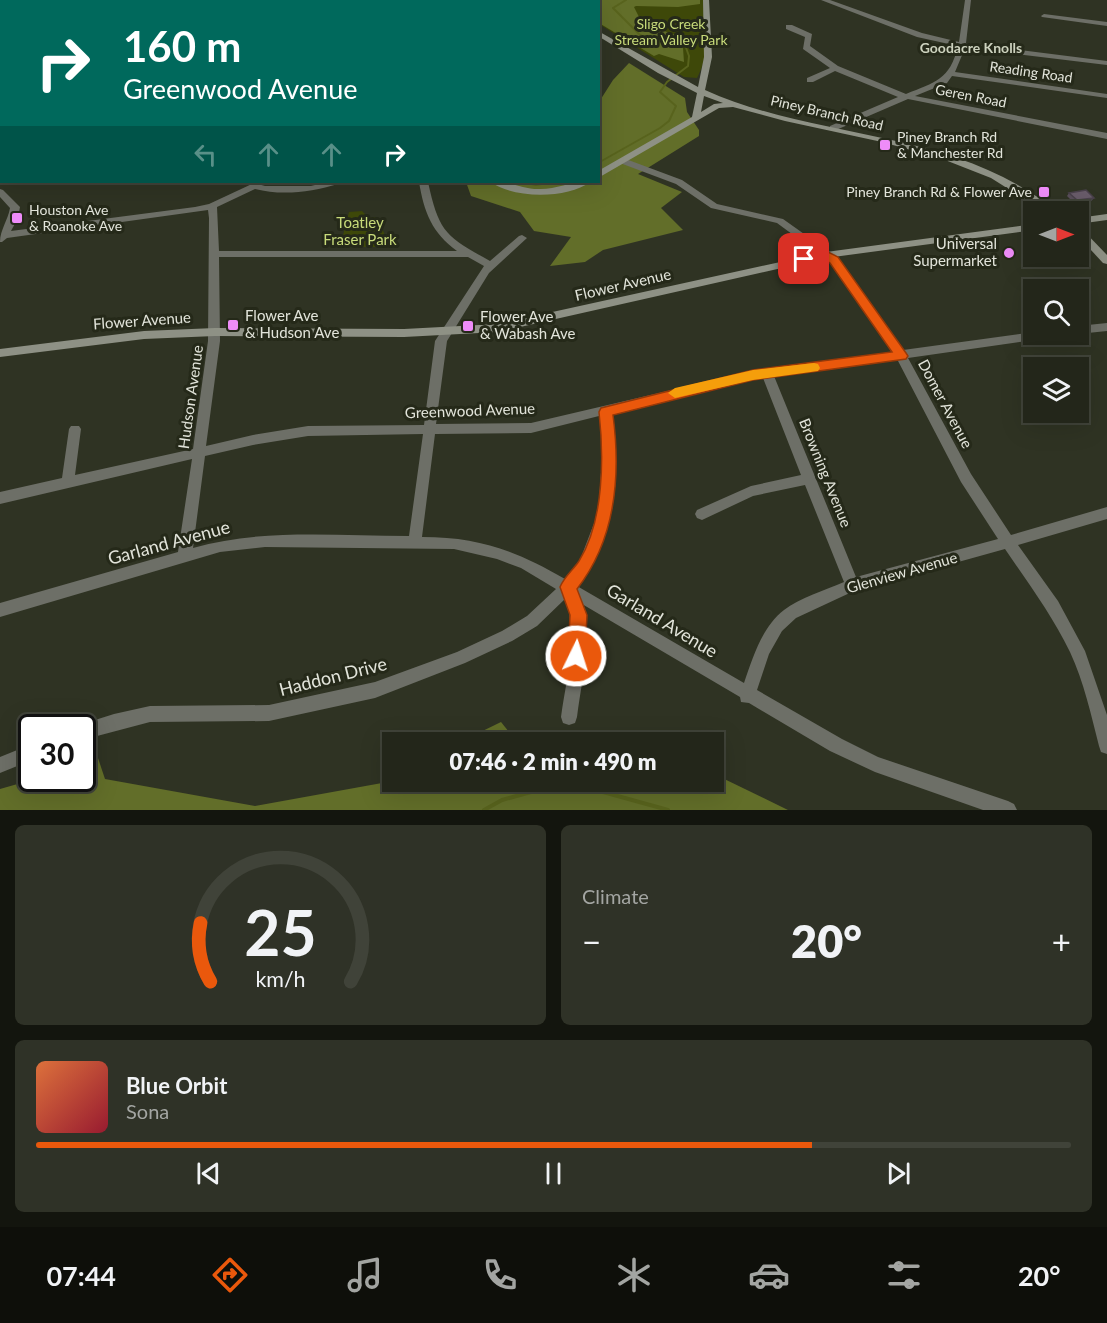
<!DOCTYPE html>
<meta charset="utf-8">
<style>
body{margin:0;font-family:Lato,sans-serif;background:#2f3227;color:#f1f3f6;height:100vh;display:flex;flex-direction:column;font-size:22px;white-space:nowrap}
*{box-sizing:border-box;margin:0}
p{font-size:20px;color:#a3a5a2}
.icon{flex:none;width:33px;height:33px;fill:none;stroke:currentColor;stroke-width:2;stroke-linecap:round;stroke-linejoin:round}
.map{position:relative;height:810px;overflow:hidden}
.drawer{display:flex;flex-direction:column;gap:15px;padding:15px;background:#13150e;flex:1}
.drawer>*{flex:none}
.guide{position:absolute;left:0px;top:0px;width:600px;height:183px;box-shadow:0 6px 24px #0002,0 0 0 2px #404339;background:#00695c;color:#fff;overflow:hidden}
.needle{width:39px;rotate:90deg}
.fabs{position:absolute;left:1023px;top:201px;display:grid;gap:12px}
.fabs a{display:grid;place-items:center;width:66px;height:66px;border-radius:0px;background:#23261a;box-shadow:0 6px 24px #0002,0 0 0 2px #404339;font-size:30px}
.speed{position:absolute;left:18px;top:714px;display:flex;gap:12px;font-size:30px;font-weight:700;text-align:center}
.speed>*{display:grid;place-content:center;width:78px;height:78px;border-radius:50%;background:#23261a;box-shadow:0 6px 24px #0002,0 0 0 2px #404339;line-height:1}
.speed .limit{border:3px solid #111;border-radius:9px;background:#fff;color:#111}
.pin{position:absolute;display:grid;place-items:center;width:51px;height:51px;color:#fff;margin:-26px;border-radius:12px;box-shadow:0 3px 9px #0006}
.me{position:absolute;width:66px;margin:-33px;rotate:4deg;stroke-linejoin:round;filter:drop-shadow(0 0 4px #0008)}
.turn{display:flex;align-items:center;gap:21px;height:126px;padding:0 24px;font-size:27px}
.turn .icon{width:78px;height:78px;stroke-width:2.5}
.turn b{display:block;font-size:42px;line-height:51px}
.lanes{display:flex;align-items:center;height:57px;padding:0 24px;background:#0003;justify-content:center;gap:30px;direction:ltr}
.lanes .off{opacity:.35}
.big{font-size:45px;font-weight:800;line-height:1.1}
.drawer .card{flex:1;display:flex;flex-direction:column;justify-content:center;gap:9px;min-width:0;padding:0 21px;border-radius:9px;background:#2f3227}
.drawer .dial{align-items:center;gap:0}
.dial svg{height:156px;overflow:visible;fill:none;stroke:#404339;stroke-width:7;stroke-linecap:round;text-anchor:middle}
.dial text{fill:#f1f3f6;stroke:none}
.song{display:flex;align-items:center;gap:18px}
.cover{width:72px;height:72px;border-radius:9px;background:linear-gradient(135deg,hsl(20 70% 55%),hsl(350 70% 35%))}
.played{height:6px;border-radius:3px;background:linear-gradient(90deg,#ea580c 75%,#404339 75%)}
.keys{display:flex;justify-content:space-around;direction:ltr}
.heat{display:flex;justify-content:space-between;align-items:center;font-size:33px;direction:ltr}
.drawer .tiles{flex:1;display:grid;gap:15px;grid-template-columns:1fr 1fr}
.card:last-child{grid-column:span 2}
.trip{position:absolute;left:382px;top:732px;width:342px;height:60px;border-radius:0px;background:#23261a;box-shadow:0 6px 24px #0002,0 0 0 2px #404339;font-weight:800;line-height:60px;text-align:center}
.tab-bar{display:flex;height:96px;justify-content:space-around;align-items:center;background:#0e0f0a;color:#a3a5a2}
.tab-bar .icon{width:42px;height:42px}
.tab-bar .selected{color:#ea580c}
.tab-bar b{font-size:27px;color:#f1f3f6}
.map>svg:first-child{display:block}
.green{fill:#3e4809}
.forest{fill:#626e29}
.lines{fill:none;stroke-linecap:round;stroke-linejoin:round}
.stream-far1{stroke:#58631d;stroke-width:2}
.stream{stroke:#58631d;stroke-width:4}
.street{fill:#6d6f67;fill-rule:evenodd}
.secondary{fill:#8e9185;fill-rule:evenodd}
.wall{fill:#594e5a}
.shaded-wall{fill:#49404a}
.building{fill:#685b69;stroke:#49404a;stroke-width:1.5}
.route{fill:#ea580c;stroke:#983908;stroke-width:1.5}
.slow{fill:#f59e0b}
.poi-dot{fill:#ee8cf8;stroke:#252919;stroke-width:2}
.labels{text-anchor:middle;stroke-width:6;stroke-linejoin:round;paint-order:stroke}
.far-park-label{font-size:14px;fill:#c8db7a;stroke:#252919}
.far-neighbourhood-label{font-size:14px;font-weight:bold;fill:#cdd2be;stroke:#252919}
.far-street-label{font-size:14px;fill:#e2e4da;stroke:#252919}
.far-poi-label{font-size:14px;fill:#e2e4da;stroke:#252919;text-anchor:start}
.park-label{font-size:15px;fill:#c8db7a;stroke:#252919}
.poi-label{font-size:15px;fill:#e2e4da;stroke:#252919;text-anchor:start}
.street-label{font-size:15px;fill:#e2e4da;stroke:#252919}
.near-street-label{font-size:18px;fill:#e2e4da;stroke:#252919}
</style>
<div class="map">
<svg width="1107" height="810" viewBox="0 0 1107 810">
<rect width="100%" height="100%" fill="#2f3323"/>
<g class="green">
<path d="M556,0H703C705,27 711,53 697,78L684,77L599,24L598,2Z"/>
<path d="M362,211L369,218L376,217C381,229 388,233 384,247H340L349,212Z"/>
<path d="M570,737L602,738L636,742H543Z"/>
</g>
<g class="forest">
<path d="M557,0H700V4L678,7L636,6L634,7L642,23L678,36L683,48L684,62L659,54L654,56L599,23L598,2Z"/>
<path d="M629,63L685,98L687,112L699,130V136L638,174L682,192L661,208L683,230L603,250L585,262L550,266L571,237L534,231L520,212L471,196L466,182H598L599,102L613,80Z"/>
<path d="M501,722L517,742H460Z"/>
<path d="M98,758L105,779L255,806L382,783L393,777V782H618L635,786L638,782H714V774L788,810H0V789L35,779L82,778L83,763Z"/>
</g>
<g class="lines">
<g class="stream-far1">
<path d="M598,163L660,128L669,121L676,106L660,92L667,82L688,66L689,56L685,45L651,41L639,34L613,8L626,0"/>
<path d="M522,182L536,185L552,182"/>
</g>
<path class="stream" d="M484,810L502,800L567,782L668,810"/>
<g class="street">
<path d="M16,0H24L15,2Z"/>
<path d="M57,0H71L54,2Z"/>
<path d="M92,0H100L91,2Z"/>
<rect x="112" y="0" width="6" height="2"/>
<path d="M256,0H263L255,2Z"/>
<path d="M326,0H332L333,2H326Z"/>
<path d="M390,0L406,2H391Z"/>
<path d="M431,0H437L430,2Z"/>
<path d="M530,0H538L529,2Z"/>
<path d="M821,0H830L922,33L959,42L965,0H971L966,43L1107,61V65L965,48L955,72L1107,94V98L952,76L947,83L915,96L1107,133V139L908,99L836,130H830V126L898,97L835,71L813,82H807V78L830,68L803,49L805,37L786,29V25H792L812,34L810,46L838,66L906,94C935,82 950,80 958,46L917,37Z"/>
<rect x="0" y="8" width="2" height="4"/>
<path d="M1044,14L1107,22V26L1042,17L1041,16Z"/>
<path d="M0,58H2L0,65Z"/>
<path d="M623,158L682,180L717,204L783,219L838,258L903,350L1034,332V334H1053L1048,338L908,358L971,474L1011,535L1107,507V519L1018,545L1058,601L1085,651L1107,715V754L1101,752L1099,746C1091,715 1084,682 1070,652C1052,615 1028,583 1005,549L854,591L796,618L782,631L769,654L757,690L842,739L878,757L1008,801L1014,804L1017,810H983L875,772L830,751L749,703L741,702L740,697L582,604C593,635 581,684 577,717L575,723L569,725L563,723L561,717C566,679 579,636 565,599L537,626L512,641L465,663L375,698L269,721L150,722L82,740V728L76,726L114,714L150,706L269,705L375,682L457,652L502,631L527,616L556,589L521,568L497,559L454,549L265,547L220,552L0,617V603L178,552L192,459L0,504V492L62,478L69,429L71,426H79L81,429L75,475L193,449L208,341L209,218L208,210L7,238L2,242H0C0,230 8,220 10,208L0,197V189L3,190L20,207L18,218L11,231L195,207L209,204L254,183L265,186H311L327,182H339L338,184C312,192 282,196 255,189L217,207L219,251H457C432,233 424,212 419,182H428C439,232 445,236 490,261L519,236L522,235L527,238L489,273L447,341L436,424L531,423L753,371L892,352L830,262L777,223L711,208L676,184L620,163L619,161ZM219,257H468L484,266L435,341L424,425L308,426L253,435L206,446L220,341ZM897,359L961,482L998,539L856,577L774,376ZM763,378L801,475L751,486L697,510L695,514L697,518L702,520L753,496L805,485L844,582C826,590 799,598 784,610C762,627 753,657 744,683L577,586C616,536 619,474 611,413ZM599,416L603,445L598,513L580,560L565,579C516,551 480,537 422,537L435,434L531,433ZM423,434L409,536C337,536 262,528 193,548L205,456L253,445L308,436Z"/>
<path d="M1107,323V331L1078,334V326Z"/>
<path d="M32,744V760L0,773V757Z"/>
</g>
<g class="secondary">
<path d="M536,0H544L545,2H537Z"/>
<path d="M703,0H709L712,57L705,90C807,136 926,130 1023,188C1034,195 1047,202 1056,212H1045L991,178L940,158L882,142L785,121L733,107L719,108L598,178V171L692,117L697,93L658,73L598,36V31L698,87L704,57ZM704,96L723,103L714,104L701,112Z"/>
<rect x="0" y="74" width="2" height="4"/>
<path d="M491,182C507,180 522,189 538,189C556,190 573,180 590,182C568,199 513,199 491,182Z"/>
<path d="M1107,214V220L1078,224V218Z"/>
<path d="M1034,224V230L826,258L498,332L404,337L215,336L144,339L0,357V349L144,331L215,328L404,329L498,324L826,252Z"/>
<path d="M1078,227L1081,228L1107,255V264L1103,263L1078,236Z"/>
</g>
</g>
<path class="wall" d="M1069,193L1094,198L1091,201L1074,203L1067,196Z"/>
<path class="shaded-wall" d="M1094,198L1091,201L1074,203L1077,200Z"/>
<path class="building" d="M1086,190L1094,198L1077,200L1069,193Z"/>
<path class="route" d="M826,251L838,257L906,353L908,356L906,359L753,380L613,415C621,476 616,539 577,589L587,615L585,656L583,662L576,665L570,662L568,656L570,615L560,587C564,577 573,570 579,561C604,521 604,457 599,412L601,408L753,370L892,352L830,263L824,259L804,263L799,259L800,257Z"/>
<path class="slow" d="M814,363L818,364L820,368L818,371L753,380L675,398L668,393L675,388L753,370Z"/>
<g class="poi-dot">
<rect x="879" y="139" width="12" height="12" rx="3"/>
<rect x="1038" y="186" width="12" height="12" rx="3"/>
<rect x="11" y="212" width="12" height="12" rx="3"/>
<circle cx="1009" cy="253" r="6"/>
<rect x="227" y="319" width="12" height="12" rx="3"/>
<rect x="462" y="320" width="12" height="12" rx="3"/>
</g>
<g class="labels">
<g class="far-park-label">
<text x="671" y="29">Sligo Creek<tspan x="671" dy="16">Stream Valley Park</tspan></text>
</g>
<g class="far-neighbourhood-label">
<text x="971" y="53">Goodacre Knolls</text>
</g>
<g class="far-street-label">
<text transform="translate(1031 72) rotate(8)" y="5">Reading Road</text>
<text transform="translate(971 96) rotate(11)" y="5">Geren Road</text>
<text transform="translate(827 113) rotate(13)" y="5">Piney Branch Road</text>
</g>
<g class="far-poi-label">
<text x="897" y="142">Piney Branch Rd<tspan x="897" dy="16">&amp; Manchester Rd</tspan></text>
<text x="1032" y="197" text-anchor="end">Piney Branch Rd &amp; Flower Ave</text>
<text x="29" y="215">Houston Ave<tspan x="29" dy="16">&amp; Roanoke Ave</tspan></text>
</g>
<g class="park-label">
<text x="360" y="228">Toatley<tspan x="360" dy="17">Fraser Park</tspan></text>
</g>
<g class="poi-label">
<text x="997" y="249" text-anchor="end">Universal<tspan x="997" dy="17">Supermarket</tspan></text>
<text x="245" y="321">Flower Ave<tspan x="245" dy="17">&amp; Hudson Ave</tspan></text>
<text x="480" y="322">Flower Ave<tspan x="480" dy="17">&amp; Wabash Ave</tspan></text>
</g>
<g class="street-label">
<text transform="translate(623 285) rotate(-13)" y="5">Flower Avenue</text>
<text transform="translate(142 321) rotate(-4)" y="5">Flower Avenue</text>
<text transform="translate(191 397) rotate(-82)" y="5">Hudson Avenue</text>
<text transform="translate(945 404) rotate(62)" y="5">Domer Avenue</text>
<text transform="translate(470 411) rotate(-2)" y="5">Greenwood Avenue</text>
<text transform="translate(825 473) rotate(68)" y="5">Browning Avenue</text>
<text transform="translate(902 573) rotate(-16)" y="5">Glenview Avenue</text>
</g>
<g class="near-street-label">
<text transform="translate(169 543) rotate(-15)" y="6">Garland Avenue</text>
<text transform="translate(662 621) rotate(31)" y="6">Garland Avenue</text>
<text transform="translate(333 677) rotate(-14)" y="6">Haddon Drive</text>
</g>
</g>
</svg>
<div class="fabs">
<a><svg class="needle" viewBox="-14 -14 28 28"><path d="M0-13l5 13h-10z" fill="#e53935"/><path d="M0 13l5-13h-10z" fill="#a3a5a2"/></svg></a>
<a><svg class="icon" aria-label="search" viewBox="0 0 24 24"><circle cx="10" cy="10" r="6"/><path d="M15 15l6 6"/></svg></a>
<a><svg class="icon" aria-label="layers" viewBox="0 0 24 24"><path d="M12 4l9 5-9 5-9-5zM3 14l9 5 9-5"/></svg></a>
</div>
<div class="speed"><div class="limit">30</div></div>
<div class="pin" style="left:804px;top:259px;background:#d93025"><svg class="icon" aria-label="arrive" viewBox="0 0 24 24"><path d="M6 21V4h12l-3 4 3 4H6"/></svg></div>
<svg class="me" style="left:576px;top:656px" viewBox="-20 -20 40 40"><circle r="17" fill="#ea580c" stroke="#fff" stroke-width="3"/><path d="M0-11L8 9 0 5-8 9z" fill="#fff"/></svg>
<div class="trip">07:46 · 2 min · 490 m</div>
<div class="guide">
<div class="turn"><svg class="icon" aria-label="right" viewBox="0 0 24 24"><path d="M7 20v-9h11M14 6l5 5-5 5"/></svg><div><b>160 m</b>Greenwood Avenue</div></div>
<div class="lanes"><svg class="icon off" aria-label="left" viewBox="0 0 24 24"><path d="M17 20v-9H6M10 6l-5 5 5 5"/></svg><svg class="icon off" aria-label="ahead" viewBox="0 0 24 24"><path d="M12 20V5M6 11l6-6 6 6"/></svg><svg class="icon off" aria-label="ahead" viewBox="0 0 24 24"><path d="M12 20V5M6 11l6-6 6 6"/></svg><svg class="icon" aria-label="right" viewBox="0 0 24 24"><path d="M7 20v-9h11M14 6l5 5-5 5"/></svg></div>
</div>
</div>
<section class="drawer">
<div class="tiles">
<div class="card dial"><svg viewBox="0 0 100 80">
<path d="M14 69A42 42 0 1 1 86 69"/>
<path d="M14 69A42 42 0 0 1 9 39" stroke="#ea580c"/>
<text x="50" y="56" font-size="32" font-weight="700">25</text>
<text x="50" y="72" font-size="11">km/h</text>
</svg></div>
<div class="card"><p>Climate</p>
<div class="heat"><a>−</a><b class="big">20°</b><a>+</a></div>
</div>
<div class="card">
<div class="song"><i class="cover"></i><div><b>Blue Orbit</b><p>Sona</p></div></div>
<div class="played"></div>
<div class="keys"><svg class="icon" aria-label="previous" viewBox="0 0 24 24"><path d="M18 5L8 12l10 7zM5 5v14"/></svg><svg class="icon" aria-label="pause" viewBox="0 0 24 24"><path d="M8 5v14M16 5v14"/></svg><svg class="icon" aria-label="next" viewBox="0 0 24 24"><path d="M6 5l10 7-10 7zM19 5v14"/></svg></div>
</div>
</div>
</section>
<nav class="tab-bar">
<b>07:44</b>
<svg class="icon selected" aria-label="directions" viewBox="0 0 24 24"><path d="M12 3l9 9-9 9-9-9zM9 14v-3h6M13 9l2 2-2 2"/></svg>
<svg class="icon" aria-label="music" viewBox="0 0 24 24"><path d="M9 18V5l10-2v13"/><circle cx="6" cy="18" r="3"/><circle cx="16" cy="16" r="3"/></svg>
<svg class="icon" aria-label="phone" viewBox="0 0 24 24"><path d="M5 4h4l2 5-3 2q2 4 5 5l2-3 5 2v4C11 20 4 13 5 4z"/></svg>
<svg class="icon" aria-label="climate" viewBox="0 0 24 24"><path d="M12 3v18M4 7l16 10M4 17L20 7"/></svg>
<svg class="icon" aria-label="car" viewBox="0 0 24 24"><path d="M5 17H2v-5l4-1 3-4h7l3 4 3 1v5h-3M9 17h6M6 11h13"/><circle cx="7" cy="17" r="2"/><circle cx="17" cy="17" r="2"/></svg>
<svg class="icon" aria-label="filters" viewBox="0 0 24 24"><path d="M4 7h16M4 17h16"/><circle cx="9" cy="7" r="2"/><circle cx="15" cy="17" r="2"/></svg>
<b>20°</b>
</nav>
